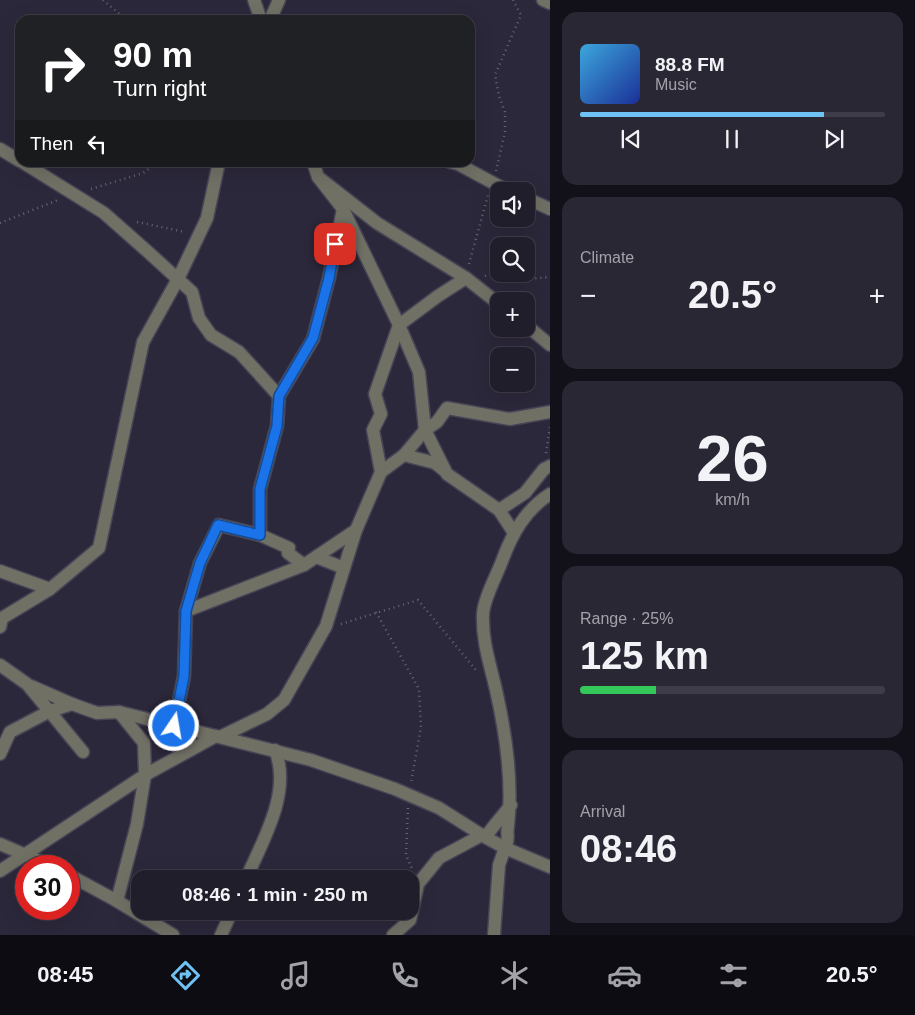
<!DOCTYPE html>
<meta charset="utf-8">
<style>
body{margin:0;font-family:Helvetica,sans-serif;background:#292734;color:#f1f3f6;height:100vh;display:flex;flex-direction:column;font-size:19px;white-space:nowrap}
*{box-sizing:border-box;margin:0}
p{font-size:16px;color:#a2a2a9}
.icon{flex:none;width:28px;height:28px;fill:none;stroke:currentColor;stroke-width:2;stroke-linecap:round;stroke-linejoin:round}
.map{position:relative;flex:1;overflow:hidden}
.side{display:flex;flex-direction:column;gap:12px;padding:12px;background:#121018;width:365px}
.side>*{flex:none}
.banner{position:absolute;left:15px;top:15px;width:460px;height:152px;border-radius:15px;box-shadow:0 5px 20px #0002,0 0 0 1px #3e3c48;background:#202124;color:#fff;overflow:hidden}
.buttons{position:absolute;left:490px;top:182px;display:grid;gap:10px}
.buttons a{display:grid;place-items:center;width:45px;height:45px;border-radius:10px;background:#211e2c;box-shadow:0 5px 20px #0002,0 0 0 1px #3e3c48;font-size:25px}
.speed{position:absolute;left:15px;top:855px;display:flex;gap:10px;font-size:25px;font-weight:700;text-align:center}
.speed>*{display:grid;place-content:center;width:65px;height:65px;border-radius:50%;background:#211e2c;box-shadow:0 5px 20px #0002,0 0 0 1px #3e3c48;line-height:1}
.speed .limit{border:8px solid #d22;background:#fff;color:#111}
.pin{position:absolute;display:grid;place-items:center;width:42px;height:42px;color:#fff;margin:-21px;border-radius:10px;box-shadow:0 2px 8px #0006}
.me{position:absolute;width:55px;margin:-28px;rotate:12deg;stroke-linejoin:round;filter:drop-shadow(0 0 4px #0008)}
.turn{display:flex;align-items:center;gap:18px;height:105px;padding:0 15px;font-size:22px}
.turn .icon{width:65px;height:65px;stroke-width:2.5}
.turn b{display:block;font-size:35px;line-height:42px}
.then{display:flex;align-items:center;height:48px;padding:0 15px;background:#0003;gap:10px;font-size:19px}
.big{font-size:38px;font-weight:700;line-height:1.1}
.side .card{flex:1;display:flex;flex-direction:column;justify-content:center;gap:8px;min-width:0;padding:0 18px;border-radius:15px;background:#292734}
.side .dial{align-items:center;gap:0}
.dial b{font-size:65px;line-height:1}
.song{display:flex;align-items:center;gap:15px}
.cover{width:60px;height:60px;border-radius:8px;background:linear-gradient(135deg,hsl(200 70% 55%),hsl(230 70% 35%))}
.played{height:5px;border-radius:2px;background:linear-gradient(90deg,#6fc2f4 80%,#3e3c48 80%)}
.keys{display:flex;justify-content:space-around;direction:ltr}
.heat{display:flex;justify-content:space-between;align-items:center;font-size:28px;direction:ltr}
.charge{height:8px;border-radius:4px;background:linear-gradient(90deg,#34c759 25%,#3e3c48 0)}
.trip{position:absolute;left:131px;top:870px;width:288px;height:50px;border-radius:15px;background:#211e2c;box-shadow:0 5px 20px #0002,0 0 0 1px #3e3c48;font-weight:700;line-height:50px;text-align:center}
.tabs{display:flex;height:80px;justify-content:space-around;align-items:center;background:#0d0c12;color:#a2a2a9}
.tabs .icon{width:35px;height:35px}
.tabs .active{color:#6fc2f4}
.tabs b{font-size:22px;color:#f1f3f6}
main{display:flex;flex:1;min-height:0}
.map>svg:first-child{display:block}
.lines{fill:none;stroke-linecap:round;stroke-linejoin:round}
.street-casing{stroke:#474456;stroke-width:15}
.path{stroke:#686576;stroke-width:2.5;stroke-dasharray:1 4;stroke-linecap:butt}
.street{stroke:#707065;stroke-width:12}
.route-casing{stroke:#114b97;stroke-width:12}
.route{stroke:#1a73e8;stroke-width:9}
</style>
<main>
<div class="map">
<svg width="550" height="935" viewBox="0 0 550 935">
<rect width="100%" height="100%" fill="#2c283b"/>
<g class="lines">
<defs>
<g id="street">
<path d="M254,0L261,20"/>
<path d="M543,0L550,3"/>
<path d="M270,20L279,0"/>
<path d="M0,149L20,161"/>
<path d="M22,162L104,213L147,251L192,292L199,318L211,335L239,352L279,396"/>
<path d="M313,162L318,177L377,223L466,278L499,304"/>
<path d="M450,162L458,164L508,191"/>
<path d="M318,177L343,209L399,325L419,372L425,430L447,474L499,510L514,533"/>
<path d="M526,198L550,209"/>
<path d="M526,325L550,345"/>
<path d="M404,455L435,463L445,471"/>
<path d="M381,472L404,455L425,430L437,422L447,408L510,419L550,412"/>
<path d="M550,494C525,510 512,534 502,561C497,575 483,600 483,615C482,641 490,664 496,690C506,734 513,781 508,826C506,834 510,840 505,848L550,867"/>
<path d="M499,510L525,493L544,469L550,466"/>
<path d="M260,535V489L277,426L279,396L313,339L329,278L343,209"/>
<path d="M316,557L344,568"/>
<path d="M0,571L50,589"/>
<path d="M186,611L200,563L219,525L260,535L289,548L288,553L304,565"/>
<path d="M0,627L2,618L50,589L99,548L143,342L178,279L207,218L219,162"/>
<path d="M0,665L27,684L83,752"/>
<path d="M31,686L72,704"/>
<path d="M174,726L184,676L186,611L304,565L356,530"/>
<path d="M220,737L267,714L284,700L326,626L356,530L381,472L373,430L381,414L375,394L399,325L438,296L466,278"/>
<path d="M0,754L10,732L50,711L72,704L97,713L119,712L311,760L395,789L439,808L485,837L511,805"/>
<path d="M485,837L505,848L499,865L494,935"/>
<path d="M0,844L51,866"/>
<path d="M0,871L145,775L144,743L119,712"/>
<path d="M69,875L117,901L137,824L145,775L216,736"/>
<path d="M246,879C263,840 292,792 275,750"/>
<path d="M117,901L173,935"/>
<path d="M221,935L232,911"/>
<path d="M393,935L410,920L418,884L439,858L482,835"/>
</g>
</defs>
<use href="#street" class="street-casing"/>
<g class="path">
<path d="M103,0L123,17L132,20"/>
<path d="M496,171L505,132V112L499,96L495,75L521,15L513,0"/>
<path d="M91,189L143,173L159,162"/>
<path d="M137,222L185,232"/>
<path d="M0,223L58,200"/>
<path d="M469,264L488,195"/>
<path d="M506,274L526,279L550,277"/>
<path d="M485,276L495,271L499,272"/>
<path d="M546,453L550,427"/>
<path d="M376,612L419,689L421,727L411,783"/>
<path d="M341,624L418,600L476,670"/>
<path d="M408,808L406,855L413,871"/>
</g>
<use href="#street" class="street"/>
</g>
<g class="lines">
<defs>
<path id="route" d="M174,726L184,676L186,611L200,563L218,525L260,535V489L277,426L279,396L313,338L329,278L335,244"/>
</defs>
<use href="#route" class="route-casing"/>
<use href="#route" class="route"/>
</g>
</svg>
<div class="buttons">
<a><svg class="icon" aria-label="sound" viewBox="0 0 24 24"><path d="M4 9h4l5-4v14l-5-4H4zM17 9q2 3 0 6"/></svg></a>
<a><svg class="icon" aria-label="search" viewBox="0 0 24 24"><circle cx="10" cy="10" r="6"/><path d="M15 15l6 6"/></svg></a>
<a>+</a>
<a>−</a>
</div>
<div class="speed"><div class="limit">30</div></div>
<div class="pin" style="left:335px;top:244px;background:#d93025"><svg class="icon" aria-label="arrive" viewBox="0 0 24 24"><path d="M6 21V4h12l-3 4 3 4H6"/></svg></div>
<svg class="me" style="left:174px;top:726px" viewBox="-20 -20 40 40"><circle r="17" fill="#1a73e8" stroke="#fff" stroke-width="3"/><path d="M0-11L8 9 0 5-8 9z" fill="#fff"/></svg>
<div class="trip">08:46 · 1 min · 250 m</div>
<div class="banner">
<div class="turn"><svg class="icon" aria-label="right" viewBox="0 0 24 24"><path d="M7 20v-9h11M14 6l5 5-5 5"/></svg><div><b>90 m</b>Turn right</div></div>
<div class="then">Then<svg class="icon" aria-label="left" viewBox="0 0 24 24"><path d="M17 20v-9H6M10 6l-5 5 5 5"/></svg></div>
</div>
</div>
<section class="side">
<div class="card">
<div class="song"><i class="cover"></i><div><b>88.8 FM</b><p>Music</p></div></div>
<div class="played"></div>
<div class="keys"><svg class="icon" aria-label="previous" viewBox="0 0 24 24"><path d="M18 5L8 12l10 7zM5 5v14"/></svg><svg class="icon" aria-label="pause" viewBox="0 0 24 24"><path d="M8 5v14M16 5v14"/></svg><svg class="icon" aria-label="next" viewBox="0 0 24 24"><path d="M6 5l10 7-10 7zM19 5v14"/></svg></div>
</div>
<div class="card"><p>Climate</p>
<div class="heat"><a>−</a><b class="big">20.5°</b><a>+</a></div>
</div>
<div class="card dial"><b>26</b><p>km/h</p></div>
<div class="card"><p>Range · 25%</p><b class="big">125 km</b><div class="charge"></div></div>
<div class="card"><p>Arrival</p><b class="big">08:46</b></div>
</section>
</main>
<nav class="tabs">
<b>08:45</b>
<svg class="icon active" aria-label="directions" viewBox="0 0 24 24"><path d="M12 3l9 9-9 9-9-9zM9 14v-3h6M13 9l2 2-2 2"/></svg>
<svg class="icon" aria-label="music" viewBox="0 0 24 24"><path d="M9 18V5l10-2v13"/><circle cx="6" cy="18" r="3"/><circle cx="16" cy="16" r="3"/></svg>
<svg class="icon" aria-label="phone" viewBox="0 0 24 24"><path d="M5 4h4l2 5-3 2q2 4 5 5l2-3 5 2v4C11 20 4 13 5 4z"/></svg>
<svg class="icon" aria-label="climate" viewBox="0 0 24 24"><path d="M12 3v18M4 7l16 10M4 17L20 7"/></svg>
<svg class="icon" aria-label="car" viewBox="0 0 24 24"><path d="M5 17H2v-5l4-1 3-4h7l3 4 3 1v5h-3M9 17h6M6 11h13"/><circle cx="7" cy="17" r="2"/><circle cx="17" cy="17" r="2"/></svg>
<svg class="icon" aria-label="filters" viewBox="0 0 24 24"><path d="M4 7h16M4 17h16"/><circle cx="9" cy="7" r="2"/><circle cx="15" cy="17" r="2"/></svg>
<b>20.5°</b>
</nav>
